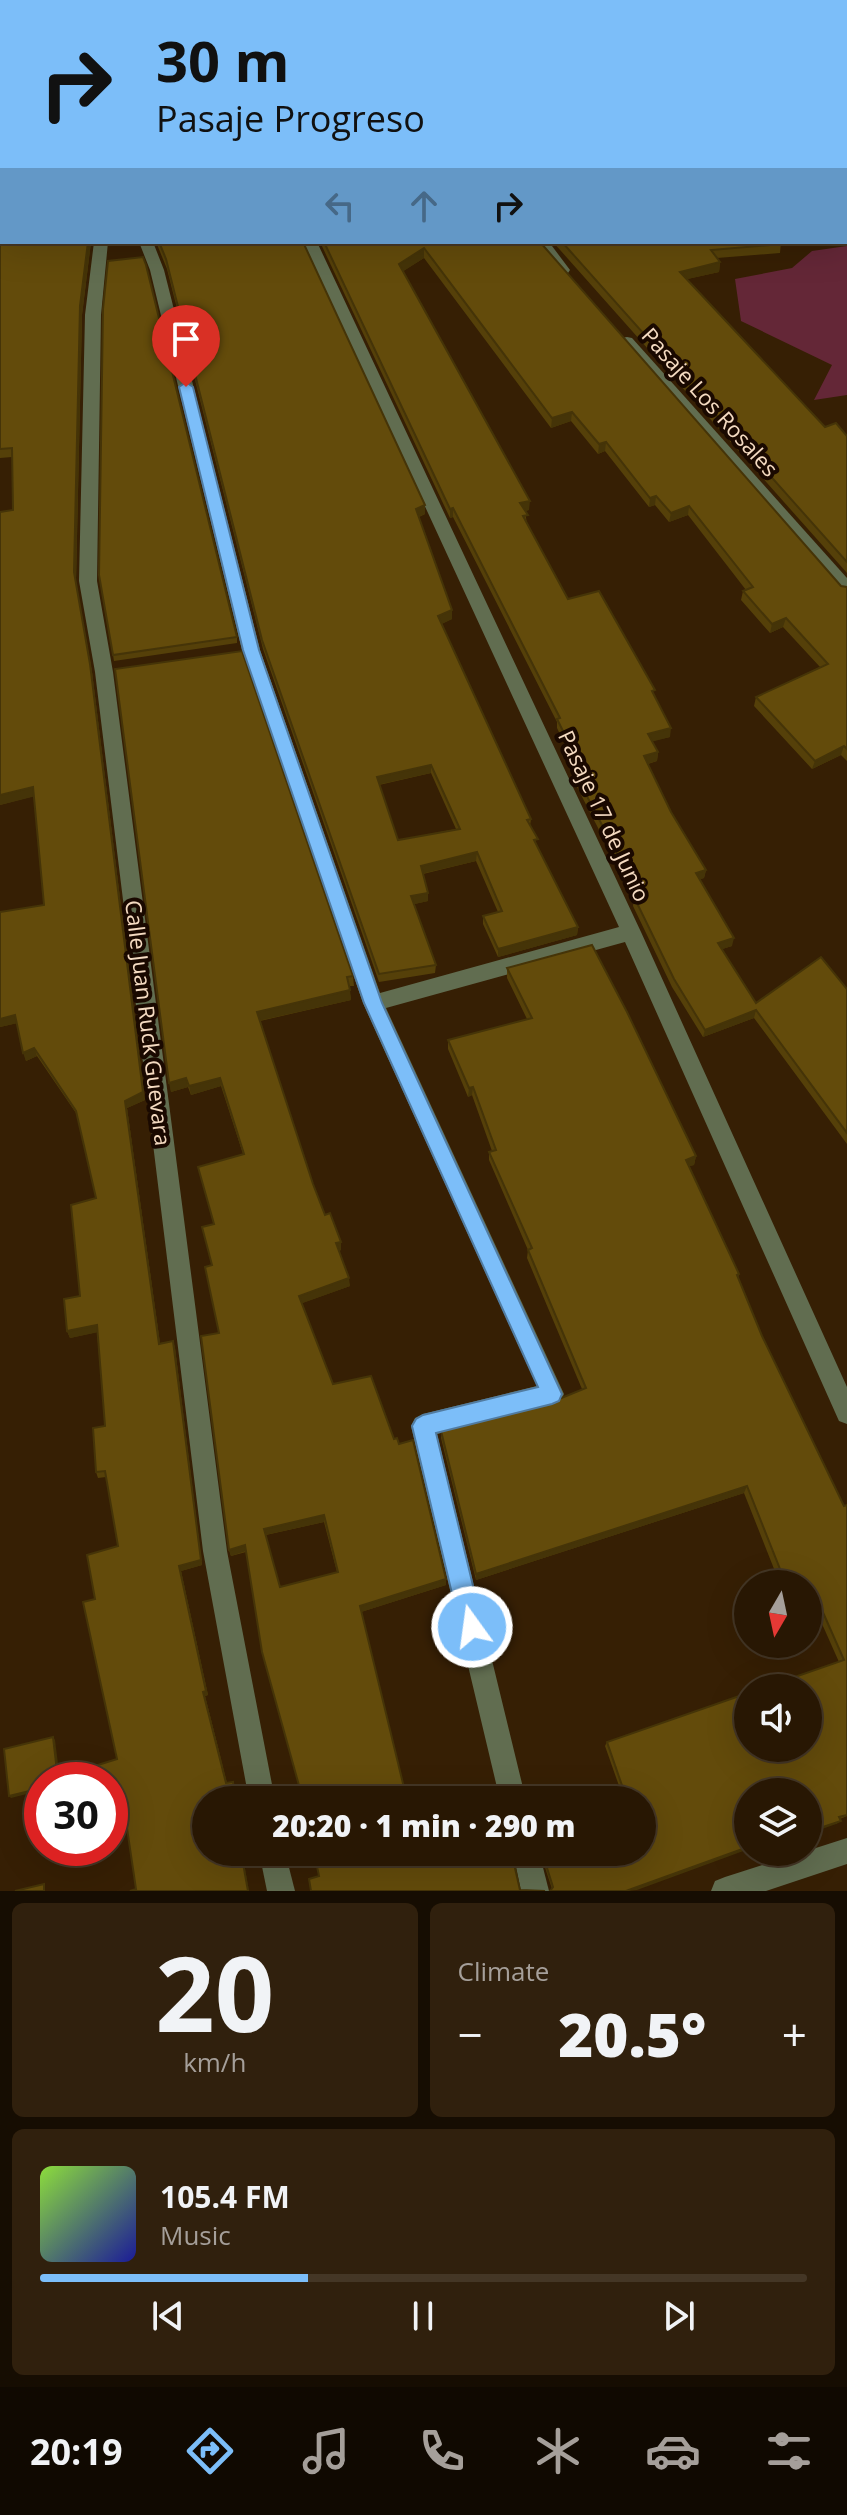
<!DOCTYPE html>
<meta charset="utf-8">
<style>
body{margin:0;font-family:"Open Sans",sans-serif;background:#30200d;color:#f1f3f6;height:100vh;display:flex;flex-direction:column;font-size:30px;white-space:nowrap}
*{box-sizing:border-box;margin:0}
p{font-size:26px;color:#a59f9a}
.icon{flex:none;width:44px;height:44px;fill:none;stroke:currentColor;stroke-width:2;stroke-linecap:round;stroke-linejoin:round}
.map{position:relative;height:1891px;overflow:hidden}
.details{display:flex;flex-direction:column;gap:12px;padding:12px;background:#160d02;flex:1}
.details>*{flex:none}
.top-card{position:absolute;left:0px;top:0px;width:848px;height:244px;box-shadow:0 8px 32px #0002,0 0 0 2px #443625;background:#7cbef9;color:#111;overflow:hidden}
.needle{width:52px;rotate:189deg}
.tools{position:absolute;left:734px;top:1570px;display:grid;gap:16px}
.tools a{display:grid;place-items:center;width:88px;height:88px;border-radius:50%;background:#281703;box-shadow:0 8px 32px #0002,0 0 0 2px #443625;font-size:40px}
.speed{position:absolute;left:24px;top:1762px;display:flex;gap:16px;font-size:40px;font-weight:700;text-align:center}
.speed>*{display:grid;place-content:center;width:104px;height:104px;border-radius:50%;background:#281703;box-shadow:0 8px 32px #0002,0 0 0 2px #443625;line-height:1}
.speed .limit{border:12px solid #d22;background:#fff;color:#111}
.pin{position:absolute;display:grid;place-items:center;width:68px;height:68px;color:#fff;margin:-82px -34px;border-radius:50% 50% 50% 0;rotate:-45deg;box-shadow:0 0 8px #0007}
.pin .icon{rotate:45deg}
.me{position:absolute;width:88px;margin:-44px;rotate:346deg;stroke-linejoin:round;filter:drop-shadow(0 0 6px #0008)}
.turn{display:flex;align-items:center;gap:28px;height:168px;padding:0 24px;font-size:36px}
.turn .icon{width:104px;height:104px;stroke-width:2.5}
.turn b{display:block;font-size:56px;line-height:68px}
.lanes{display:flex;align-items:center;height:76px;padding:0 24px;background:#0003;justify-content:center;gap:40px;direction:ltr}
.lanes .off{opacity:.35}
.big{font-size:60px;font-weight:800;line-height:1.1}
.details .card{flex:1;display:flex;flex-direction:column;justify-content:center;gap:12px;min-width:0;padding:0 28px;border-radius:12px;background:#30200d}
.details .dial{align-items:center;gap:0}
.dial b{font-size:104px;line-height:1}
.song{display:flex;align-items:center;gap:24px}
.cover{width:96px;height:96px;border-radius:12px;background:linear-gradient(135deg,hsl(90 70% 55%),hsl(240 70% 35%))}
.played{height:8px;border-radius:4px;background:linear-gradient(90deg,#7cbef9 35%,#443625 35%)}
.keys{display:flex;justify-content:space-around;direction:ltr}
.heat{display:flex;justify-content:space-between;align-items:center;font-size:44px;direction:ltr}
.details .tiles{flex:1;display:grid;gap:12px;grid-template-columns:1fr 1fr}
.card:last-child{grid-column:span 2}
.trip{position:absolute;left:192px;top:1786px;width:464px;height:80px;border-radius:40px;background:#281703;box-shadow:0 8px 32px #0002,0 0 0 2px #443625;font-weight:800;line-height:80px;text-align:center}
.tabs{display:flex;height:128px;justify-content:space-around;align-items:center;background:#100901;color:#a59f9a}
.tabs .icon{width:56px;height:56px}
.tabs .on{color:#7cbef9}
.tabs b{font-size:36px;color:#f1f3f6}
.map>svg:first-child{display:block}
.green{fill:#642737}
.lines{fill:none;stroke-linecap:round;stroke-linejoin:round}
.minor{fill:#616d50;fill-rule:evenodd}
.wall{fill:#554009;fill-rule:evenodd}
.shaded-wall{fill:#453408}
.building{fill:#634b0b;stroke:#453408;stroke-width:2;fill-rule:evenodd}
.route{fill:#7cbef9;stroke:#517ca2;stroke-width:2}
.labels{text-anchor:middle;stroke-width:8;stroke-linejoin:round;paint-order:stroke}
.street-label{font-size:22px;fill:#f5dbc1;stroke:#1a0900}
</style>
<div class="map">
<svg width="847" height="1891" viewBox="0 0 847 1891">
<rect width="100%" height="100%" fill="#361f04"/>
<path class="green" d="M847,246V395L814,400L832,365L741,321L735,279L792,268L812,251Z"/>
<g class="lines">
<g class="minor">
<path d="M94,242H108L101,315L97,581L113,672L227,1551L275,1800H249L203,1551L95,672L79,581L85,315Z"/>
<path d="M139,242H153L164,270L260,650L380,993L619,927L303,242H317L641,932L847,1387V1424L839,1421L625,942L386,1008L564,1394L560,1402L552,1405L437,1434L526,1800H500L411,1426L415,1418L423,1414L537,1386L363,1003L242,650L150,270Z"/>
<path d="M534,242H549L570,270L568,273H558Z"/>
<path d="M627,337L632,338L847,578V595L841,593L622,346V338Z"/>
<path d="M847,1838V1864L766,1891H711L715,1881L725,1877Z"/>
<path d="M259,1852H285L295,1891H267Z"/>
<path d="M513,1852H539L549,1891H521Z"/>
</g>
</g>
<g class="wall">
<path d="M0,155L2,242H91L82,315L76,582L92,672L145,1100L127,1108L160,1343L173,1341L175,1348L202,1565L181,1571L208,1695L205,1696L227,1783L235,1785L237,1800H206L136,1889L125,1811L110,1816V1780L117,1759L95,1599L118,1546L106,1477L98,1478L96,1472L105,1426L97,1332L70,1338L67,1331L80,1296L96,1198L78,1116L37,1056L26,1061L17,1023L0,1027V912L44,905L34,796L0,805V512L13,510L12,457L0,458Z"/>
<path d="M156,242H303L425,514L419,517L452,619L441,624L531,819L530,826L537,845L578,927L577,935L498,957L483,924V916L498,912L476,861L423,874L428,893V901L414,904L436,965L435,973L379,982L263,649L167,269ZM431,773L456,829L398,840L379,785Z"/>
<path d="M320,242H540L841,586L847,587V761L841,755L812,769L754,706L756,697L820,667L783,627L770,633L741,600L743,591L746,590L688,515L669,522L655,505L649,507L605,451L598,454L571,421L551,428L424,258L403,271L529,510L525,511L527,524L568,599L654,695L670,737L652,741L658,752L657,761L648,764L671,812L706,870L704,878L700,879L732,946L722,949L756,1003L847,989V1144L754,1018L703,1037L672,987L633,906L634,898L577,787L578,779L581,778L557,728V722L453,517L450,518Z"/>
<path d="M553,242H781L780,253L717,258L720,262L719,272L687,279L825,427L847,436V573Z"/>
<path d="M99,575L237,637V643L114,661Z"/>
<path d="M115,669L353,976L354,986H349L351,1000L260,1021L313,1184L325,1215L341,1250L339,1251L350,1286L302,1303L333,1384L446,1585L361,1612L407,1800L246,1552L231,1556L229,1550L219,1333L212,1265L213,1224L243,1154L221,1086L191,1095L188,1087L171,1092ZM324,1522L337,1572L280,1587L266,1535Z"/>
<path d="M507,968L696,1156L694,1165L689,1166L739,1274L738,1278L762,1336L844,1506L847,1505V1816L840,1819L841,1821L836,1824L748,1792V1852H754L748,1854L746,1850L552,1889L540,1852H642V1800H624L605,1746L607,1742L839,1662L814,1606L808,1584H780L744,1493L476,1580L441,1438V1431L554,1401L582,1389L527,1258L528,1250L489,1160V1152L492,1151L472,1095L468,1097L448,1049V1040L527,1019L507,978Z"/>
</g>
<g class="shaded-wall">
<path d="M88,242H91L82,315L76,582L92,672L145,1100L127,1108L161,1350L159,1344L125,1101L74,572L80,306Z"/>
<path d="M424,248V258L399,274V264Z"/>
<path d="M720,262L719,272L679,281L680,272Z"/>
<path d="M572,412L571,421L551,428L552,418Z"/>
<path d="M606,442L605,451L598,454L599,444Z"/>
<path d="M656,496L655,505L649,507L650,498Z"/>
<path d="M530,501L529,510L520,512V503Z"/>
<path d="M425,505V514L416,518V509Z"/>
<path d="M689,506L688,515L669,522L671,513Z"/>
<path d="M453,508V517L450,518V509Z"/>
<path d="M452,610V619L438,626V616Z"/>
<path d="M786,618L783,627L770,633L772,624Z"/>
<path d="M671,728L670,737L647,743L648,734Z"/>
<path d="M844,746L841,755L812,769L815,761Z"/>
<path d="M658,752L657,761L643,765L644,756Z"/>
<path d="M431,765V773L377,785V777Z"/>
<path d="M33,787L36,796L0,805V795Z"/>
<path d="M477,852L476,861L421,874V866Z"/>
<path d="M706,870L704,878L695,881L696,873Z"/>
<path d="M428,893V901L411,905V896Z"/>
<path d="M578,927L577,935L498,957V949Z"/>
<path d="M734,938L732,946L716,951L718,943Z"/>
<path d="M350,990L351,1000L258,1021L257,1012Z"/>
<path d="M756,1010L754,1018L703,1037L705,1030Z"/>
<path d="M15,1015L18,1023L0,1027V1019Z"/>
<path d="M34,1048L37,1056L26,1061L23,1053Z"/>
<path d="M186,1078L188,1087L171,1092L169,1083Z"/>
<path d="M220,1078L221,1086L191,1095L189,1086Z"/>
<path d="M473,1087L472,1095L468,1097L469,1088Z"/>
<path d="M696,1156L694,1165L684,1168L686,1160Z"/>
<path d="M341,1242V1250L337,1251L336,1243Z"/>
<path d="M349,1278L350,1286L300,1304L299,1296Z"/>
<path d="M97,1325L99,1332L70,1338L67,1331Z"/>
<path d="M173,1341L175,1348L202,1565L181,1571L208,1695L205,1696L228,1786L203,1692L179,1566Z"/>
<path d="M747,1486L744,1493L476,1580V1574Z"/>
<path d="M324,1515V1522L265,1535L264,1529Z"/>
<path d="M245,1545L246,1551L231,1556L229,1550Z"/>
<path d="M446,1579V1585L361,1612L360,1606Z"/>
<path d="M818,1601L814,1606L808,1609V1605Z"/>
<path d="M53,1737L55,1740L60,1780H58Z"/>
<path d="M42,1788V1790L11,1798L9,1796Z"/>
<path d="M124,1808L127,1811L110,1816V1812Z"/>
<path d="M841,1821L836,1824L808,1834V1832Z"/>
<path d="M748,1847L746,1850L637,1890L626,1891Z"/>
<path d="M241,1852H242L249,1891H248Z"/>
</g>
<g class="building">
<path d="M0,0H298L299,2H2V143L0,144Z"/>
<path d="M340,0H802L803,2H340Z"/>
<path d="M847,11V83H846V12Z"/>
<path d="M846,88L847,91L846,166Z"/>
<path d="M2,154V242H88L80,306L74,572L90,664L143,1092L125,1101L159,1344L173,1341L201,1560L179,1566L206,1691L203,1692L226,1783L233,1782L235,1800H206V1852H241L248,1891H130L136,1889L124,1808L110,1812V1780H70L69,1774L117,1759L83,1602L95,1599L87,1555L118,1546L105,1471L96,1472L93,1428L105,1426L97,1325L67,1331L64,1299L80,1296L71,1205L96,1198L76,1111L34,1048L23,1053L15,1015L0,1019V912L44,905L33,787L0,795V512L13,510L12,448L0,449V155Z"/>
<path d="M846,174L847,176L846,208Z"/>
<path d="M159,242H303L425,505L416,509L452,610L438,616L531,819L527,820L538,839L534,840L578,927L498,949L483,916L502,911L477,852L421,866L428,893L411,896L436,965L379,974L262,640L166,259ZM431,765L460,829L398,840L377,777Z"/>
<path d="M324,242H540L841,586L847,587V749L844,746L815,761L756,697L828,664L786,618L772,624L743,591L753,587L689,506L671,513L656,496L650,498L606,442L599,444L572,412L552,418L424,248L399,264L530,501L520,503L528,515L523,516L568,599L599,591L655,690L652,691L671,728L648,734L658,752L644,756L671,812L706,870L696,873L734,938L718,943L756,1003L821,957L847,989V1133L756,1010L705,1030L674,979L634,897L639,896L578,779L586,777L557,719L560,718L453,508L450,509Z"/>
<path d="M562,242H781L782,244L711,250L720,262L680,272L825,427L836,423L847,436V562Z"/>
<path d="M143,257L146,265L237,637L113,655L99,575L103,309L108,261Z"/>
<path d="M242,651L353,976L347,977L350,990L257,1012L313,1184L325,1215L330,1213L341,1242L336,1243L349,1278L299,1296L333,1384L371,1376L394,1439L397,1438L399,1444L413,1440L446,1579L360,1606L407,1800H303L262,1652L245,1545L229,1550L201,1336L219,1333L205,1267L212,1265L202,1227L214,1224L198,1167L244,1154L220,1078L189,1086L186,1078L169,1083L115,669ZM324,1515L338,1572L280,1587L264,1529Z"/>
<path d="M592,945L627,1012L696,1156L686,1160L739,1274L737,1275L762,1336L844,1506L847,1505V1815L839,1817L841,1821L808,1832V1792H748V1847L626,1891H550L553,1887L542,1852H642V1800H627L607,1742L748,1693V1748H808V1688H763L844,1660L818,1601L808,1605V1584H786L747,1486L476,1574L441,1431L554,1401L586,1388L528,1250L532,1248L489,1152L496,1150L473,1087L469,1088L448,1040L532,1018L507,968Z"/>
<path d="M53,1737L58,1780H42V1788L9,1796L4,1749Z"/>
<path d="M314,1852H494L496,1861L512,1855L520,1890L545,1891H311L309,1879L319,1876Z"/>
<path d="M44,1884V1891H15Z"/>
</g>
<path class="route" d="M186,382L193,387L259,650L382,1003L562,1394L559,1401L552,1404L436,1433L483,1627L480,1635L472,1639L464,1635L460,1627L412,1426L416,1419L423,1415L538,1387L364,1003L243,650L179,387Z"/>
<g class="labels">
<g class="street-label">
<text transform="translate(710 402) rotate(48)" y="8">Pasaje Los Rosales</text>
<text transform="translate(604 816) rotate(65)" y="8">Pasaje 17 de Junio</text>
<text transform="translate(148 1023) rotate(83)" y="8">Calle Juan Ruck Guevara</text>
</g>
</g>
</svg>
<div class="tools">
<a><svg class="needle" viewBox="-14 -14 28 28"><path d="M0-13l5 13h-10z" fill="#e53935"/><path d="M0 13l5-13h-10z" fill="#a59f9a"/></svg></a>
<a><svg class="icon" aria-label="sound" viewBox="0 0 24 24"><path d="M4 9h4l5-4v14l-5-4H4zM17 9q2 3 0 6"/></svg></a>
<a><svg class="icon" aria-label="layers" viewBox="0 0 24 24"><path d="M12 4l9 5-9 5-9-5zM3 14l9 5 9-5"/></svg></a>
</div>
<div class="speed"><div class="limit">30</div></div>
<div class="pin" style="left:186px;top:387px;background:#d93025"><svg class="icon" aria-label="arrive" viewBox="0 0 24 24"><path d="M6 21V4h12l-3 4 3 4H6"/></svg></div>
<svg class="me" style="left:472px;top:1627px" viewBox="-20 -20 40 40"><circle r="17" fill="#7cbef9" stroke="#fff" stroke-width="3"/><path d="M0-11L8 9 0 5-8 9z" fill="#fff"/></svg>
<div class="trip">20:20 · 1 min · 290 m</div>
<div class="top-card">
<div class="turn"><svg class="icon" aria-label="right" viewBox="0 0 24 24"><path d="M7 20v-9h11M14 6l5 5-5 5"/></svg><div><b>30 m</b>Pasaje Progreso</div></div>
<div class="lanes"><svg class="icon off" aria-label="left" viewBox="0 0 24 24"><path d="M17 20v-9H6M10 6l-5 5 5 5"/></svg><svg class="icon off" aria-label="ahead" viewBox="0 0 24 24"><path d="M12 20V5M6 11l6-6 6 6"/></svg><svg class="icon" aria-label="right" viewBox="0 0 24 24"><path d="M7 20v-9h11M14 6l5 5-5 5"/></svg></div>
</div>
</div>
<section class="details">
<div class="tiles">
<div class="card dial"><b>20</b><p>km/h</p></div>
<div class="card"><p>Climate</p>
<div class="heat"><a>−</a><b class="big">20.5°</b><a>+</a></div>
</div>
<div class="card">
<div class="song"><i class="cover"></i><div><b>105.4 FM</b><p>Music</p></div></div>
<div class="played"></div>
<div class="keys"><svg class="icon" aria-label="previous" viewBox="0 0 24 24"><path d="M18 5L8 12l10 7zM5 5v14"/></svg><svg class="icon" aria-label="pause" viewBox="0 0 24 24"><path d="M8 5v14M16 5v14"/></svg><svg class="icon" aria-label="next" viewBox="0 0 24 24"><path d="M6 5l10 7-10 7zM19 5v14"/></svg></div>
</div>
</div>
</section>
<nav class="tabs">
<b>20:19</b>
<svg class="icon on" aria-label="directions" viewBox="0 0 24 24"><path d="M12 3l9 9-9 9-9-9zM9 14v-3h6M13 9l2 2-2 2"/></svg>
<svg class="icon" aria-label="music" viewBox="0 0 24 24"><path d="M9 18V5l10-2v13"/><circle cx="6" cy="18" r="3"/><circle cx="16" cy="16" r="3"/></svg>
<svg class="icon" aria-label="phone" viewBox="0 0 24 24"><path d="M5 4h4l2 5-3 2q2 4 5 5l2-3 5 2v4C11 20 4 13 5 4z"/></svg>
<svg class="icon" aria-label="climate" viewBox="0 0 24 24"><path d="M12 3v18M4 7l16 10M4 17L20 7"/></svg>
<svg class="icon" aria-label="car" viewBox="0 0 24 24"><path d="M5 17H2v-5l4-1 3-4h7l3 4 3 1v5h-3M9 17h6M6 11h13"/><circle cx="7" cy="17" r="2"/><circle cx="17" cy="17" r="2"/></svg>
<svg class="icon" aria-label="filters" viewBox="0 0 24 24"><path d="M4 7h16M4 17h16"/><circle cx="9" cy="7" r="2"/><circle cx="15" cy="17" r="2"/></svg>
</nav>
